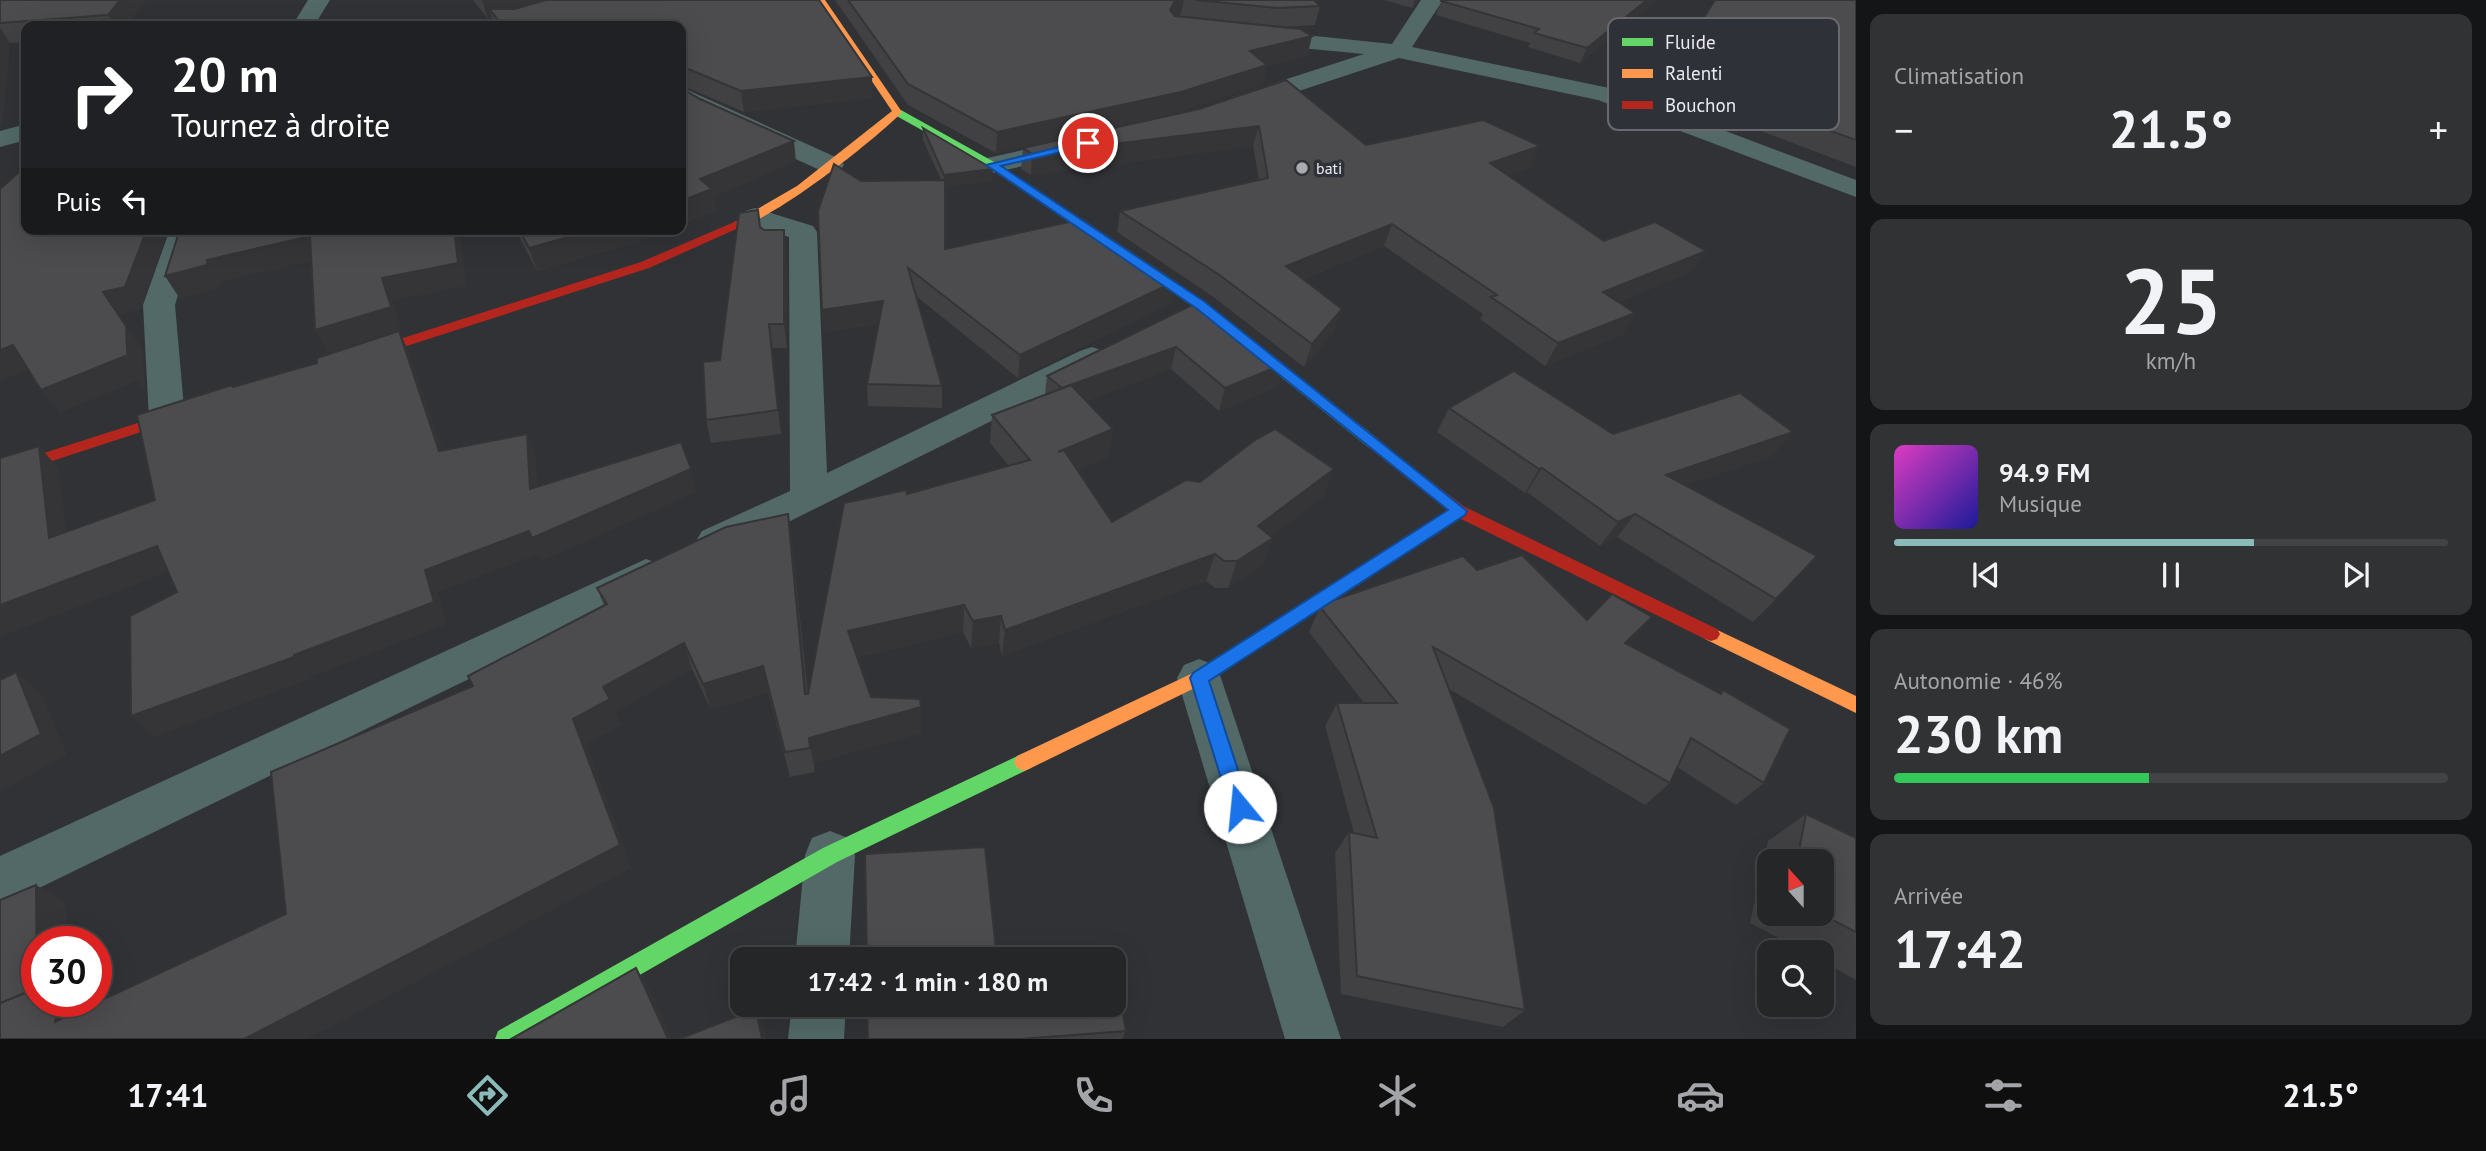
<!DOCTYPE html>
<html lang="fr">
<meta charset="utf-8">
<style>
body{margin:0;font-family:"PT Sans",sans-serif;background:#313234;color:#f1f3f6;height:100vh;display:flex;flex-direction:column;font-size:26px;white-space:nowrap}
*{box-sizing:border-box;margin:0}
p{font-size:23px;color:#a3a5a8}
.icon{flex:none;width:38px;height:38px;fill:none;stroke:currentColor;stroke-width:2;stroke-linecap:round;stroke-linejoin:round}
.map{position:relative;flex:1;overflow:hidden}
.sheet{display:flex;flex-direction:column;gap:14px;padding:14px;background:#141516;width:630px}
.sheet>*{flex:none}
.banner{position:absolute;left:21px;top:21px;width:665px;height:214px;border-radius:14px;box-shadow:0 7px 28px #0002,0 0 0 2px #424345;background:#202124;color:#fff;overflow:hidden}
.needle{width:46px;rotate:339deg}
.controls{position:absolute;left:1757px;top:849px;display:grid;gap:14px}
.controls a{display:grid;place-items:center;width:77px;height:77px;border-radius:14px;background:#252628;box-shadow:0 7px 28px #0002,0 0 0 2px #424345;font-size:35px}
.speed{position:absolute;left:21px;top:926px;display:flex;gap:14px;font-size:35px;font-weight:700;text-align:center}
.speed>*{display:grid;place-content:center;width:91px;height:91px;border-radius:50%;background:#252628;box-shadow:0 7px 28px #0002,0 0 0 2px #424345;line-height:1}
.speed .limit{border:10px solid #d22;background:#fff;color:#111}
.pin{position:absolute;display:grid;place-items:center;width:60px;height:60px;color:#fff;margin:-30px;border:4px solid #fff;border-radius:50%;box-shadow:0 2px 7px #0007}
.me{position:absolute;width:77px;margin:-38px;rotate:343deg;stroke-linejoin:round;filter:drop-shadow(0 0 5px #0008)}
.turn{display:flex;align-items:center;gap:24px;height:147px;padding:0 35px;font-size:32px}
.turn .icon{width:91px;height:91px;stroke-width:2.5}
.turn b{display:block;font-size:49px;line-height:60px}
.then{display:flex;align-items:center;height:66px;padding:0 35px;background:#0003;gap:14px;font-size:26px}
.big{font-size:52px;font-weight:600;line-height:1.1}
.sheet .widget{flex:1;display:flex;flex-direction:column;justify-content:center;gap:10px;min-width:0;padding:0 24px;border-radius:14px;background:#313234}
.sheet .dial{align-items:center;gap:0}
.dial b{font-size:91px;line-height:1}
.song{display:flex;align-items:center;gap:21px}
.cover{width:84px;height:84px;border-radius:10px;background:linear-gradient(135deg,hsl(310 70% 55%),hsl(240 70% 35%))}
.played{height:7px;border-radius:4px;background:linear-gradient(90deg,#8bbbb9 65%,#424345 65%)}
.keys{display:flex;justify-content:space-around;direction:ltr}
.heat{display:flex;justify-content:space-between;align-items:center;font-size:38px;direction:ltr}
.charge{height:10px;border-radius:5px;background:linear-gradient(90deg,#34c759 46%,#424345 0)}
.trip{position:absolute;left:730px;top:947px;width:396px;height:70px;border-radius:14px;background:#252628;box-shadow:0 7px 28px #0002,0 0 0 2px #424345;font-weight:600;line-height:70px;text-align:center}
.menu{display:flex;height:112px;justify-content:space-around;align-items:center;background:#0f0f10;color:#a3a5a8}
.menu .icon{width:49px;height:49px}
.menu .active{color:#8bbbb9}
.menu b{font-size:32px;color:#f1f3f6}
main{display:flex;flex:1;min-height:0}
.map>svg:first-child{display:block}
.lines{fill:none;stroke-linecap:round;stroke-linejoin:round}
.street{fill:#526968;fill-rule:evenodd}
.fast{fill:#63d668;fill-rule:evenodd}
.slow{fill:#ff974d;fill-rule:evenodd}
.jam{fill:#b3261e;fill-rule:evenodd}
.wall{fill:#414042;fill-rule:evenodd}
.shaded-wall{fill:#353436}
.building{fill:#4c4b4d;stroke:#353436;stroke-width:2}
.route{fill:#1a73e8;stroke:#114b97;stroke-width:2}
.poi-dot{fill:#a9aaaf;stroke:#2f3138;stroke-width:2.5}
.labels{text-anchor:middle;stroke-width:7;stroke-linejoin:round;paint-order:stroke}
.far-poi-label{font-size:16px;fill:#eaebf0;stroke:#2f3138;text-anchor:start}
.key{fill:#2f3138;stroke:#67696f;stroke-width:2}
.key-label{font-size:19px;fill:#eaebf0}
</style>
<main>
<div class="map">
<svg width="1856" height="1039" viewBox="0 0 1856 1039">
<rect width="100%" height="100%" fill="#313236"/>
<g class="lines">
<g class="street">
<path d="M308,0H330L314,26H292Z"/>
<path d="M1421,0H1443L1412,47L1614,89L1856,180V197L1598,100L1399,58L1250,107L1241,109L1232,107L1229,102L1232,97L1364,54L1259,44L1251,42L1248,37L1251,32L1259,30L1392,44Z"/>
<path d="M681,87L840,159L844,165L840,171L831,173L822,171L705,118L681,104Z"/>
<path d="M26,124V140L0,147V131Z"/>
<path d="M1072,139L1081,141L1085,147L1081,153L992,173L983,171L979,165L983,159Z"/>
<path d="M755,208L813,226L817,232L827,473L1080,351L1092,347L1104,351L1109,358L1104,365L730,551L716,556L702,551L696,541L702,531L790,491L789,237L745,223L741,217L745,211Z"/>
<path d="M170,229H198L175,305L185,419L179,427L167,431L155,427L149,419L143,305Z"/>
<path d="M646,559L660,564L666,575L660,586L0,907V856Z"/>
<path d="M1199,659L1214,665L1221,678L1341,1039H1285L1177,678L1184,665Z"/>
<path d="M830,831L848,838L855,855L849,959H795L805,855L812,838Z"/>
<path d="M792,1004H846L844,1039H788Z"/>
</g>
<g class="fast">
<path d="M893,110H901L996,163L1205,302L1378,439L1380,443L1378,447H1368L1195,308L988,167L893,114Z"/>
<path d="M1459,505L1467,511L1465,515L1316,612L1310,614L1304,612L1302,607L1304,602Z"/>
<path d="M1024,753L1031,756L1034,762L1031,768L837,862L528,1039H495L498,1031L823,848Z"/>
</g>
<g class="slow">
<path d="M817,0H825L902,112C881,135 762,230 735,226V222L797,186L892,111Z"/>
<path d="M1310,600L1316,602L1318,607L1316,612L1205,683L1031,768L1024,771L1017,768L1014,762L1017,756L1193,673Z"/>
<path d="M1711,627L1856,696V713L1705,639L1702,634L1705,629Z"/>
</g>
<g class="jam">
<path d="M739,220L743,222V226L649,268L360,361H350L348,358L350,355L641,262Z"/>
<path d="M191,406L198,411L196,414L0,478V467Z"/>
<path d="M1373,438L1465,507L1717,629L1720,634L1717,639L1711,641L1705,639L1453,515L1368,447L1366,443L1368,439Z"/>
</g>
</g>
<g class="wall">
<path d="M0,0H146L126,26H26V42L10,43L2,125L0,126Z"/>
<path d="M473,0H819L873,98L744,112L681,85V26L494,23L492,18L488,19Z"/>
<path d="M835,0H1314L1320,6L1315,25L1283,27L1312,36L1307,56L1267,66L1262,85L996,153L908,105Z"/>
<path d="M1384,0H1419L1412,8Z"/>
<path d="M1442,0H1657L1580,63L1528,47L1530,43L1436,15Z"/>
<path d="M1856,0V167L1745,125L1748,121L1656,95L1667,75Z"/>
<path d="M1199,109L1366,145L1531,167L1507,175L1604,241L1691,272L1619,302L1635,313L1622,335L1545,366L1480,319L1483,314L1384,246L1303,279L1334,331L1304,367L1212,296L1117,232L1120,211L1259,180L1253,146L1031,175L1021,169L1023,148Z"/>
<path d="M923,128L993,169L992,180L945,187V249L1172,303L1018,378L916,296L942,386V408L868,406L867,384L878,324L824,332L822,310L861,181L941,180L923,140Z"/>
<path d="M758,210L760,228L786,253L787,348H772L781,434L711,443L706,420Z"/>
<path d="M515,229H670L634,243L537,271Z"/>
<path d="M1202,300L1284,364L1277,387L1219,411L1171,369L1086,401L1113,429L1108,457L1077,470L1112,522L1186,480L1200,482L1255,440L1275,429L1334,469L1323,497L1271,536L1273,538L1263,565L1228,588H1215L1206,581L1002,656L999,643L971,648L963,632L857,657L871,697L920,699L921,733L814,763L815,772L790,777L768,692L711,710L692,669L615,712L621,725L586,744L631,868L306,1039H0V900L36,885L65,903L66,942H37V1001H96V995L98,996L97,1002L286,914L271,772L473,686L468,676L604,606L597,588L726,527L788,514L792,542L808,694L844,503L906,490L907,494L1009,466L990,443L992,415L1045,394L1047,376Z"/>
<path d="M1449,408L1613,434L1773,456L1686,485L1776,599L1753,622L1617,537L1600,546L1527,492L1525,493L1437,432Z"/>
<path d="M1477,570L1587,620L1652,617L1628,644L1720,693L1723,690L1764,783L1736,805L1677,767L1670,783L1645,805L1449,689L1525,1010L1503,1027L1341,994L1335,853L1349,832L1354,833L1325,726L1337,703H1364L1309,632L1320,607Z"/>
<path d="M1806,814L1856,838V980L1822,961V952H1805L1750,923L1768,841ZM1769,861H1822V914H1769Z"/>
<path d="M1126,1031L1122,1039H868Z"/>
</g>
<g class="shaded-wall">
<path d="M120,0H146L126,26H114L108,15Z"/>
<path d="M482,0H553L496,17L489,9L492,18L488,19Z"/>
<path d="M1178,0H1184L1180,18L1167,29L1170,10L1175,1Z"/>
<path d="M1415,0H1419L1412,8Z"/>
<path d="M1647,0H1657L1580,63L1587,48Z"/>
<path d="M0,27L10,43L2,125L0,126Z"/>
<path d="M1312,36L1307,56L1267,66L1262,85L1177,113L996,153L997,132L1250,51Z"/>
<path d="M872,77L873,98L744,112L741,91Z"/>
<path d="M1259,126L1253,146L1031,175L1032,154Z"/>
<path d="M794,141L796,162L714,197L716,211L681,225V201L700,179Z"/>
<path d="M1540,146L1531,167L1481,184L1490,163Z"/>
<path d="M993,169L992,180L944,187V175Z"/>
<path d="M1392,224L1384,246L1280,288L1286,266Z"/>
<path d="M147,229H169L141,309L119,315L103,292Z"/>
<path d="M454,229H459L467,286L392,301L402,330L328,353L315,330L382,278Z"/>
<path d="M597,229H670L634,243L537,271L529,248Z"/>
<path d="M784,230L786,253L787,348L784,324Z"/>
<path d="M310,236L321,259L221,282L220,288L180,299L165,276L207,260Z"/>
<path d="M1706,251L1691,272L1590,314L1603,292Z"/>
<path d="M1176,281L1172,303L1018,378L1020,355Z"/>
<path d="M883,301L884,323L824,332L822,310Z"/>
<path d="M1342,309L1334,331L1304,367L1312,344Z"/>
<path d="M1635,313L1622,335L1545,366L1558,343Z"/>
<path d="M769,324L772,348L781,434L778,410Z"/>
<path d="M126,326L143,349L145,392L137,381L60,413L41,390Z"/>
<path d="M399,331L410,354L451,474L439,451Z"/>
<path d="M13,345L32,368L0,381V350Z"/>
<path d="M1176,347L1171,369L1059,411L1062,388Z"/>
<path d="M1284,364L1277,387L1219,411L1225,388Z"/>
<path d="M1113,429L1108,457L1054,480L1058,452Z"/>
<path d="M1793,432L1773,456L1649,498L1666,475Z"/>
<path d="M527,434L536,457L540,512L530,489Z"/>
<path d="M39,446L59,469L70,560L49,538Z"/>
<path d="M1542,468L1527,492L1525,493L1539,469Z"/>
<path d="M691,469L697,492L542,561L539,554L438,592L447,624L311,677V679L154,737L131,716L294,655L425,570Z"/>
<path d="M1334,469L1323,497L1248,554L1258,526Z"/>
<path d="M788,514L792,542L809,720L805,694Z"/>
<path d="M1635,514L1617,537L1600,546L1618,522Z"/>
<path d="M1273,538L1263,565L1228,588L1237,561Z"/>
<path d="M157,546L176,569L0,637V605Z"/>
<path d="M1215,554L1206,581L1002,656L1005,630Z"/>
<path d="M964,605L963,632L851,658L848,631Z"/>
<path d="M1001,616L999,643L971,648L973,621Z"/>
<path d="M1652,617L1632,641L1604,667L1625,643Z"/>
<path d="M684,643L692,669L615,712L621,725L586,744L631,868L306,1039H244L573,719L603,687Z"/>
<path d="M763,666L768,692L711,710L703,684Z"/>
<path d="M16,672L42,694L67,755L0,792V756Z"/>
<path d="M921,707V733L814,763L815,772L809,738Z"/>
<path d="M36,885L65,903L66,942H37Z"/>
<path d="M636,968L650,990L672,1039H668Z"/>
<path d="M96,995L98,996L92,1039L55,1022L37,1001H96Z"/>
<path d="M756,1009L765,1030L766,1039H762Z"/>
</g>
<g class="building">
<path d="M0,0H120L108,15L0,23Z"/>
<path d="M546,0H819L872,77L741,91L681,66V26H486L499,21L489,9H514Z"/>
<path d="M848,0H1178L1175,1L1170,10L1175,16L1300,29L1312,36L1250,51L1267,65L1181,92L997,132L908,84Z"/>
<path d="M1196,0H1314L1320,6L1278,8Z"/>
<path d="M1442,0H1647L1587,48L1534,33L1539,29L1441,1Z"/>
<path d="M1715,0H1856V140L1758,105L1765,101L1667,75Z"/>
<path d="M1286,80L1366,145L1483,120L1540,146L1490,163L1604,241L1655,222L1706,251L1603,292L1635,313L1558,343L1491,297L1497,295L1392,224L1286,266L1342,309L1312,344L1218,274L1120,211L1268,178L1259,126L1032,154L1023,148L1199,109Z"/>
<path d="M681,88L700,99L794,141L700,179L712,189L681,201Z"/>
<path d="M923,128L993,169L944,175Z"/>
<path d="M834,164L861,181L945,180V249L1083,219L1176,281L1020,355L908,268L942,386L867,384L883,301L822,310L818,211Z"/>
<path d="M26,166V229H147L125,287L103,292L126,326L128,369L125,356L41,390L13,345L0,350V189Z"/>
<path d="M758,210L760,227L764,230H784V324H769L778,410L706,420L703,362L720,360L739,213Z"/>
<path d="M180,229H454L458,263L382,278L391,307L315,330L310,236L207,260V265L165,276Z"/>
<path d="M519,229H597L529,248Z"/>
<path d="M1202,300L1284,364L1225,388L1176,347L1062,388L1047,376Z"/>
<path d="M399,331L439,451L527,434L530,489L681,442L691,469L532,538L529,531L425,570L434,602L294,655V657L131,716L130,616L177,592L157,546L0,605V458L39,446L49,538L155,500L137,415L232,385L233,387L317,363V358Z"/>
<path d="M1514,371L1613,434L1740,393L1793,432L1666,475L1817,556L1776,599L1635,514L1618,522L1542,468L1539,469L1449,408Z"/>
<path d="M1071,385L1113,429L1058,452L1064,450L1112,522L1186,480L1200,482L1255,440L1275,429L1334,469L1258,526L1273,538L1237,561H1224L1215,554L1005,630L1001,616L973,621L964,605L848,631L871,697L920,699L921,707L809,738L810,748L785,752L763,666L703,684L684,643L603,687L610,699L573,719L620,845L244,1039H0V1003L37,988V1001H59L55,1022L286,914L271,772L473,686L468,676L607,604L597,588L726,527L788,514L805,694H808L844,503L906,490L907,494L1030,460L992,415Z"/>
<path d="M1522,555L1587,620L1612,594L1652,617L1625,643L1721,694L1723,690L1790,729L1764,783L1691,738L1670,783L1433,647L1494,808L1525,1010L1357,976L1349,832L1377,838L1337,703H1397L1320,607L1331,601L1463,556L1477,570Z"/>
<path d="M16,672L41,734L0,756V680Z"/>
<path d="M1806,814L1856,838V932L1821,914L1822,861H1797Z"/>
<path d="M985,847L997,959H867L865,854Z"/>
<path d="M36,885L37,988L0,1003V900Z"/>
<path d="M636,968L668,1039H511Z"/>
<path d="M1113,986H1118L1126,1031L1020,1039H868L867,1004H1113Z"/>
<path d="M756,1009L762,1039H679Z"/>
</g>
<path class="route" d="M1088,140L1092,141V145L1001,166L1205,302L1467,511L1465,515L1209,681L1250,807L1247,813L1240,816L1233,813L1230,807L1190,678L1193,673L1448,510L1196,308L986,165Z"/>
<circle class="poi-dot" cx="1302" cy="168" r="7"/>
<g class="labels">
<g class="far-poi-label">
<text x="1316" y="174">bati</text>
</g>
</g>
<rect x="1608" y="18" width="231" height="112" rx="10" class="key"/>
<rect x="1622" y="38" width="31" height="8" fill="#63d668"/>
<rect x="1622" y="69" width="31" height="9" fill="#ff974d"/>
<rect x="1622" y="101" width="31" height="8" fill="#b3261e"/>
<g class="key-label">
<text x="1665" y="49">Fluide</text>
<text x="1665" y="80">Ralenti</text>
<text x="1665" y="112">Bouchon</text>
</g>
</svg>
<div class="controls">
<a><svg class="needle" viewBox="-14 -14 28 28"><path d="M0-13l5 13h-10z" fill="#e53935"/><path d="M0 13l5-13h-10z" fill="#a3a5a8"/></svg></a>
<a><svg class="icon" aria-label="search" viewBox="0 0 24 24"><circle cx="10" cy="10" r="6"/><path d="M15 15l6 6"/></svg></a>
</div>
<div class="speed"><div class="limit">30</div></div>
<div class="pin" style="left:1088px;top:143px;background:#d93025"><svg class="icon" aria-label="arrive" viewBox="0 0 24 24"><path d="M6 21V4h12l-3 4 3 4H6"/></svg></div>
<svg class="me" style="left:1240px;top:807px" viewBox="-20 -20 40 40"><circle r="19" fill="#fff"/><path d="M0-13L10 11 0 6-10 11z" fill="#1a73e8"/></svg>
<div class="trip">17:42 · 1 min · 180 m</div>
<div class="banner">
<div class="turn"><svg class="icon" aria-label="right" viewBox="0 0 24 24"><path d="M7 20v-9h11M14 6l5 5-5 5"/></svg><div><b>20 m</b>Tournez à droite</div></div>
<div class="then">Puis<svg class="icon" aria-label="left" viewBox="0 0 24 24"><path d="M17 20v-9H6M10 6l-5 5 5 5"/></svg></div>
</div>
</div>
<section class="sheet">
<div class="widget"><p>Climatisation</p>
<div class="heat"><a>−</a><b class="big">21.5°</b><a>+</a></div>
</div>
<div class="widget dial"><b>25</b><p>km/h</p></div>
<div class="widget">
<div class="song"><i class="cover"></i><div><b>94.9 FM</b><p>Musique</p></div></div>
<div class="played"></div>
<div class="keys"><svg class="icon" aria-label="previous" viewBox="0 0 24 24"><path d="M18 5L8 12l10 7zM5 5v14"/></svg><svg class="icon" aria-label="pause" viewBox="0 0 24 24"><path d="M8 5v14M16 5v14"/></svg><svg class="icon" aria-label="next" viewBox="0 0 24 24"><path d="M6 5l10 7-10 7zM19 5v14"/></svg></div>
</div>
<div class="widget"><p>Autonomie · 46%</p><b class="big">230 km</b><div class="charge"></div></div>
<div class="widget"><p>Arrivée</p><b class="big">17:42</b></div>
</section>
</main>
<nav class="menu">
<b>17:41</b>
<svg class="icon active" aria-label="directions" viewBox="0 0 24 24"><path d="M12 3l9 9-9 9-9-9zM9 14v-3h6M13 9l2 2-2 2"/></svg>
<svg class="icon" aria-label="music" viewBox="0 0 24 24"><path d="M9 18V5l10-2v13"/><circle cx="6" cy="18" r="3"/><circle cx="16" cy="16" r="3"/></svg>
<svg class="icon" aria-label="phone" viewBox="0 0 24 24"><path d="M5 4h4l2 5-3 2q2 4 5 5l2-3 5 2v4C11 20 4 13 5 4z"/></svg>
<svg class="icon" aria-label="climate" viewBox="0 0 24 24"><path d="M12 3v18M4 7l16 10M4 17L20 7"/></svg>
<svg class="icon" aria-label="car" viewBox="0 0 24 24"><path d="M5 17H2v-5l4-1 3-4h7l3 4 3 1v5h-3M9 17h6M6 11h13"/><circle cx="7" cy="17" r="2"/><circle cx="17" cy="17" r="2"/></svg>
<svg class="icon" aria-label="filters" viewBox="0 0 24 24"><path d="M4 7h16M4 17h16"/><circle cx="9" cy="7" r="2"/><circle cx="15" cy="17" r="2"/></svg>
<b>21.5°</b>
</nav>
